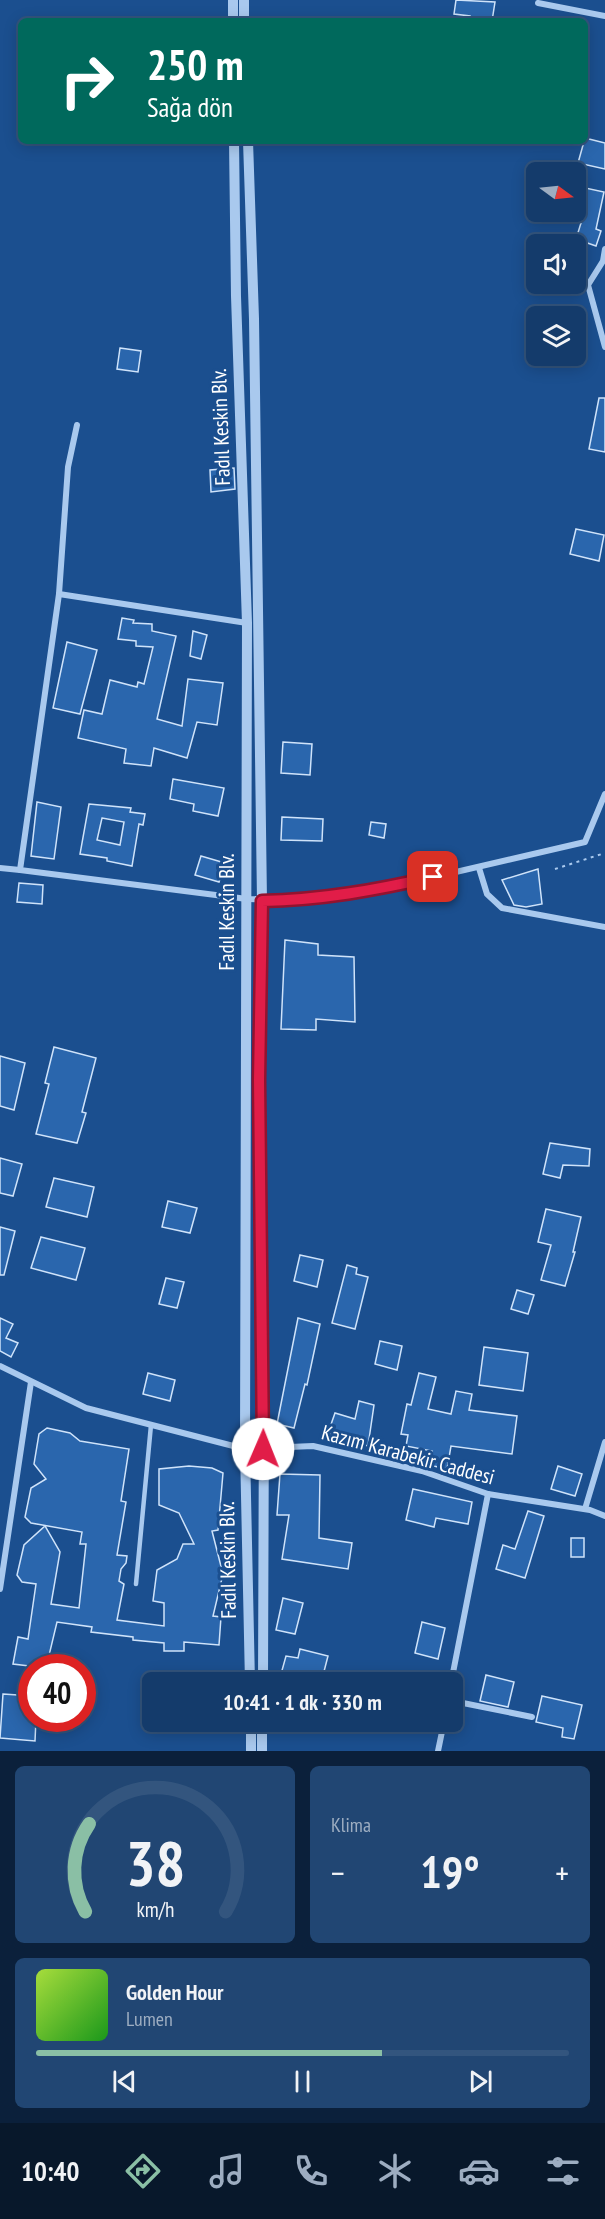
<!DOCTYPE html>
<html lang="tr">
<meta charset="utf-8">
<style>
body{margin:0;font-family:"PT Sans Narrow",sans-serif;background:#214673;color:#f1f3f6;height:100vh;display:flex;flex-direction:column;font-size:22px;white-space:nowrap}
*{box-sizing:border-box;margin:0}
p{font-size:20px;color:#9dadc1}
.icon{flex:none;width:33px;height:33px;fill:none;stroke:currentColor;stroke-width:2;stroke-linecap:round;stroke-linejoin:round}
.map{position:relative;height:1751px;overflow:hidden}
.panel{display:flex;flex-direction:column;gap:15px;padding:15px;background:#0b203b;flex:1}
.panel>*{flex:none}
.top-card{position:absolute;left:18px;top:18px;width:570px;height:126px;border-radius:9px;box-shadow:0 3px 15px #0003,0 0 0 2px #33557e;background:#00695c;color:#fff;overflow:hidden}
.needle{width:39px;rotate:105deg}
.buttons{position:absolute;left:526px;top:162px;display:grid;gap:12px}
.buttons a{display:grid;place-items:center;width:60px;height:60px;border-radius:9px;background:#143b6b;box-shadow:0 3px 15px #0003,0 0 0 2px #33557e;font-size:30px}
.speed{position:absolute;left:18px;top:1654px;display:flex;gap:12px;font-size:30px;font-weight:700;text-align:center}
.speed>*{display:grid;place-content:center;width:78px;height:78px;border-radius:50%;background:#143b6b;box-shadow:0 3px 15px #0003,0 0 0 2px #33557e;line-height:1}
.speed .limit{border:9px solid #d22;background:#fff;color:#111}
.pin{position:absolute;display:grid;place-items:center;width:51px;height:51px;color:#fff;margin:-26px;border-radius:12px;box-shadow:0 3px 9px #0006}
.me{position:absolute;width:66px;margin:-33px;rotate:1deg;stroke-linejoin:round;filter:drop-shadow(0 0 4px #0008)}
.turn{display:flex;align-items:center;gap:21px;height:126px;padding:0 30px;font-size:27px}
.turn .icon{width:78px;height:78px;stroke-width:2.5}
.turn b{display:block;font-size:42px;line-height:51px}
.big{font-size:45px;font-weight:800;line-height:1.1}
.panel .tile{flex:1;display:flex;flex-direction:column;justify-content:center;gap:9px;min-width:0;padding:0 21px;border-radius:9px;background:#214673}
.panel .dial{align-items:center;gap:0}
.dial svg{height:156px;overflow:visible;fill:none;stroke:#33557e;stroke-width:7;stroke-linecap:round;text-anchor:middle}
.dial text{fill:#f1f3f6;stroke:none}
.song{display:flex;align-items:center;gap:18px}
.cover{width:72px;height:72px;border-radius:9px;background:linear-gradient(135deg,hsl(80 70% 55%),hsl(120 70% 35%))}
.played{height:6px;border-radius:3px;background:linear-gradient(90deg,#8abfa5 65%,#33557e 65%)}
.keys{display:flex;justify-content:space-around;direction:ltr}
.heat{display:flex;justify-content:space-between;align-items:center;font-size:33px;direction:ltr}
.panel .tiles{flex:1;display:grid;gap:15px;grid-template-columns:1fr 1fr}
.tile:last-child{grid-column:span 2}
.trip{position:absolute;left:142px;top:1672px;width:321px;height:60px;border-radius:9px;background:#143b6b;box-shadow:0 3px 15px #0003,0 0 0 2px #33557e;font-weight:800;line-height:60px;text-align:center}
.tab-bar{display:flex;height:96px;justify-content:space-around;align-items:center;background:#08182b;color:#9dadc1}
.tab-bar .icon{width:42px;height:42px}
.tab-bar .selected{color:#8abfa5}
.tab-bar b{font-size:27px;color:#f1f3f6}
.map>svg:first-child{display:block}
.building{fill:#2a66ad;stroke:#cfe3fa;stroke-width:1.5;fill-rule:evenodd}
.lines{fill:none;stroke-linecap:round;stroke-linejoin:round}
.path{stroke:#a9c9ee;stroke-width:2;stroke-dasharray:3 4.5;stroke-linecap:butt}
.service{stroke:#a9c9ee;stroke-width:4.5}
.minor{stroke:#a9c9ee;stroke-width:6}
.tertiary{stroke:#a9c9ee;stroke-width:10}
.route-casing{stroke:#92132f;stroke-width:15}
.route{stroke:#e11d48;stroke-width:10}
.labels{text-anchor:middle;stroke-width:6;stroke-linejoin:round;paint-order:stroke}
.street-label{font-size:21px;fill:#fff;stroke:#1b4f8f}
</style>
<div class="map">
<svg width="605" height="1751" viewBox="0 0 605 1751">
<rect width="100%" height="100%" fill="#1b4f8f"/>
<g class="building">
<path d="M456,0L495,2L492,21H469L470,16L454,14Z"/>
<path d="M585,138L605,143V169L578,163Z"/>
<path d="M576,186L604,192L596,229L601,231L596,246L576,239L586,207L576,205Z"/>
<path d="M120,348L141,351L138,372L117,369Z"/>
<path d="M599,398H605V452L589,449Z"/>
<path d="M234,468L235,489L211,492L210,470Z"/>
<path d="M576,529L604,535L599,561L570,554Z"/>
<path d="M122,618L134,620L133,623L152,624V631L176,636L157,719L182,726L188,679L223,683L217,725L197,722L187,758L154,748L151,766L124,763L126,749L78,738L84,710L102,714L110,680L137,687L138,682L144,684L153,647L136,646V641L118,639Z"/>
<path d="M193,631L207,635L201,659L190,656Z"/>
<path d="M67,642L97,650L80,714L53,708Z"/>
<path d="M283,742L312,744L310,775L281,773Z"/>
<path d="M173,779L224,788L218,816L193,811L194,804L170,799Z"/>
<path d="M37,802L61,807L54,859L31,856Z"/>
<path d="M89,804L131,808L130,812L145,814L143,825L139,824L132,866L107,861V858L80,854ZM102,818L124,822L120,845L97,840Z"/>
<path d="M282,817L323,819L322,841L281,840Z"/>
<path d="M371,822L386,824L384,838L369,835Z"/>
<path d="M201,856L225,863L219,882L195,875Z"/>
<path d="M538,869L542,904L526,907L514,905L502,880Z"/>
<path d="M19,883L43,885L42,904L17,902Z"/>
<path d="M285,940L318,944V955L354,957L355,1022L316,1019V1030L281,1029Z"/>
<path d="M54,1047L96,1058L82,1112L86,1113L77,1143L36,1134L49,1084L45,1083Z"/>
<path d="M0,1056L25,1063L14,1110L0,1106Z"/>
<path d="M550,1143L590,1149L589,1166L563,1165L560,1178L543,1174Z"/>
<path d="M0,1158L22,1164L13,1196L0,1193Z"/>
<path d="M54,1178L94,1187L87,1217L46,1207Z"/>
<path d="M168,1201L197,1208L190,1233L162,1227Z"/>
<path d="M546,1209L581,1217L573,1252H575L565,1286L541,1280L551,1245L538,1242Z"/>
<path d="M0,1227L15,1231L4,1275H0Z"/>
<path d="M41,1237L85,1248L76,1280L31,1268Z"/>
<path d="M300,1255L323,1260L317,1287L294,1281Z"/>
<path d="M347,1265L357,1268L356,1274L368,1277L355,1329L332,1323Z"/>
<path d="M166,1278L184,1282L177,1308L159,1304Z"/>
<path d="M517,1290L534,1295L528,1314L511,1309Z"/>
<path d="M0,1318L13,1324L6,1338L18,1343L11,1357L0,1351Z"/>
<path d="M298,1318L320,1324L307,1385L305,1384L294,1428L277,1424Z"/>
<path d="M380,1341L402,1346L397,1370L375,1364Z"/>
<path d="M484,1347L528,1353L523,1391L479,1385Z"/>
<path d="M148,1373L175,1380L170,1401L143,1394Z"/>
<path d="M419,1373L436,1377L428,1409L451,1414L456,1391L472,1394L469,1410L517,1416L512,1454L451,1446L447,1469L429,1465L432,1451L406,1446L408,1435L401,1434L407,1404L411,1405Z"/>
<path d="M359,1401L374,1405L368,1446L328,1433L335,1413L355,1419Z"/>
<path d="M47,1428L70,1433L80,1441L129,1449L121,1501L126,1502L117,1555L127,1556L126,1563L121,1569L119,1581L124,1584L117,1620L164,1626V1603L153,1601L157,1570L177,1559L183,1544H194L179,1513L159,1505V1469L189,1466L212,1468L223,1473L218,1530L212,1531L223,1574L213,1616L221,1617L219,1645L184,1642V1651H164V1643L133,1640V1637L91,1632L92,1627L57,1622L46,1668L13,1664L18,1637L28,1639L36,1584L22,1582L17,1575L24,1545L45,1526L60,1552L51,1604L79,1608L86,1544H80L82,1532L31,1523L25,1517L31,1488L46,1479L34,1464L39,1434Z"/>
<path d="M558,1466L582,1474L575,1496L551,1489Z"/>
<path d="M280,1474L320,1475L319,1538L352,1543L348,1569L282,1559L289,1515H277Z"/>
<path d="M413,1489L472,1502L468,1524L436,1518L434,1527L406,1520Z"/>
<path d="M528,1511L544,1516L525,1578L496,1569L503,1545L515,1549Z"/>
<rect x="571" y="1538" width="13" height="19"/>
<path d="M283,1598L303,1603L295,1634L276,1630Z"/>
<path d="M422,1622L445,1628L438,1659L415,1653Z"/>
<path d="M300,1649L328,1656L321,1683L281,1674L286,1656L298,1658Z"/>
<path d="M486,1675L514,1682L508,1707L480,1701Z"/>
<path d="M3,1694L32,1696V1719H36L35,1741L0,1738Z"/>
<path d="M542,1696L582,1705L574,1739L562,1737L563,1728L536,1722Z"/>
</g>
<g class="lines">
<path class="path" d="M555,869L605,853"/>
<path class="service" d="M136,1584L151,1425"/>
<g class="minor">
<path d="M538,3L605,16"/>
<path d="M605,249L603,261L588,285L605,347"/>
<path d="M77,425L68,467L59,594L20,870L247,899L303,900L370,892L585,842L605,794"/>
<path d="M59,594L247,623"/>
<path d="M0,868L20,870"/>
<path d="M479,868L487,894L502,908L605,927"/>
<path d="M0,1366L86,1408L245,1449L313,1446L422,1471L488,1494L590,1510L605,1516"/>
<path d="M585,1509L605,1442"/>
<path d="M0,1589L31,1382"/>
<path d="M451,1683L488,1494"/>
<path d="M453,1701L532,1717"/>
<path d="M438,1751L444,1722"/>
</g>
<g class="tertiary">
<path d="M233,0V21"/>
<path d="M244,0V21"/>
<path d="M234,141L236,296L247,623L245,1449L250,1683"/>
<path d="M248,141L254,319L262,901L259,1080L264,1401L263,1683"/>
<path d="M251,1722V1751"/>
<path d="M262,1751V1722"/>
</g>
</g>
<g class="lines">
<defs>
<path id="route" d="M263,1449L259,1080L262,901C321,900 376,890 433,877"/>
</defs>
<use href="#route" class="route-casing"/>
<use href="#route" class="route"/>
</g>
<g class="labels">
<g class="street-label">
<text transform="translate(221 427) rotate(-92)" y="7">Fadıl Keskin Blv.</text>
<text transform="translate(227 912) rotate(-90)" y="7">Fadıl Keskin Blv.</text>
<text transform="translate(408 1455) rotate(15)" y="7">Kazım Karabekir Caddesi</text>
<text transform="translate(228 1560) rotate(-91)" y="7">Fadıl Keskin Blv.</text>
</g>
</g>
</svg>
<div class="buttons">
<a><svg class="needle" viewBox="-14 -14 28 28"><path d="M0-13l5 13h-10z" fill="#e53935"/><path d="M0 13l5-13h-10z" fill="#9dadc1"/></svg></a>
<a><svg class="icon" aria-label="sound" viewBox="0 0 24 24"><path d="M4 9h4l5-4v14l-5-4H4zM17 9q2 3 0 6"/></svg></a>
<a><svg class="icon" aria-label="layers" viewBox="0 0 24 24"><path d="M12 4l9 5-9 5-9-5zM3 14l9 5 9-5"/></svg></a>
</div>
<div class="speed"><div class="limit">40</div></div>
<div class="pin" style="left:433px;top:877px;background:#d93025"><svg class="icon" aria-label="arrive" viewBox="0 0 24 24"><path d="M6 21V4h12l-3 4 3 4H6"/></svg></div>
<svg class="me" style="left:263px;top:1449px" viewBox="-20 -20 40 40"><circle r="19" fill="#fff"/><path d="M0-13L10 11 0 6-10 11z" fill="#e11d48"/></svg>
<div class="trip">10:41 · 1 dk · 330 m</div>
<div class="top-card">
<div class="turn"><svg class="icon" aria-label="right" viewBox="0 0 24 24"><path d="M7 20v-9h11M14 6l5 5-5 5"/></svg><div><b>250 m</b>Sağa dön</div></div>
</div>
</div>
<section class="panel">
<div class="tiles">
<div class="tile dial"><svg viewBox="0 0 100 80">
<path d="M14 69A42 42 0 1 1 86 69"/>
<path d="M14 69A42 42 0 0 1 16 24" stroke="#8abfa5"/>
<text x="50" y="56" font-size="32" font-weight="700">38</text>
<text x="50" y="72" font-size="11">km/h</text>
</svg></div>
<div class="tile"><p>Klima</p>
<div class="heat"><a>−</a><b class="big">19°</b><a>+</a></div>
</div>
<div class="tile">
<div class="song"><i class="cover"></i><div><b>Golden Hour</b><p>Lumen</p></div></div>
<div class="played"></div>
<div class="keys"><svg class="icon" aria-label="previous" viewBox="0 0 24 24"><path d="M18 5L8 12l10 7zM5 5v14"/></svg><svg class="icon" aria-label="pause" viewBox="0 0 24 24"><path d="M8 5v14M16 5v14"/></svg><svg class="icon" aria-label="next" viewBox="0 0 24 24"><path d="M6 5l10 7-10 7zM19 5v14"/></svg></div>
</div>
</div>
</section>
<nav class="tab-bar">
<b>10:40</b>
<svg class="icon selected" aria-label="directions" viewBox="0 0 24 24"><path d="M12 3l9 9-9 9-9-9zM9 14v-3h6M13 9l2 2-2 2"/></svg>
<svg class="icon" aria-label="music" viewBox="0 0 24 24"><path d="M9 18V5l10-2v13"/><circle cx="6" cy="18" r="3"/><circle cx="16" cy="16" r="3"/></svg>
<svg class="icon" aria-label="phone" viewBox="0 0 24 24"><path d="M5 4h4l2 5-3 2q2 4 5 5l2-3 5 2v4C11 20 4 13 5 4z"/></svg>
<svg class="icon" aria-label="climate" viewBox="0 0 24 24"><path d="M12 3v18M4 7l16 10M4 17L20 7"/></svg>
<svg class="icon" aria-label="car" viewBox="0 0 24 24"><path d="M5 17H2v-5l4-1 3-4h7l3 4 3 1v5h-3M9 17h6M6 11h13"/><circle cx="7" cy="17" r="2"/><circle cx="17" cy="17" r="2"/></svg>
<svg class="icon" aria-label="filters" viewBox="0 0 24 24"><path d="M4 7h16M4 17h16"/><circle cx="9" cy="7" r="2"/><circle cx="15" cy="17" r="2"/></svg>
</nav>
